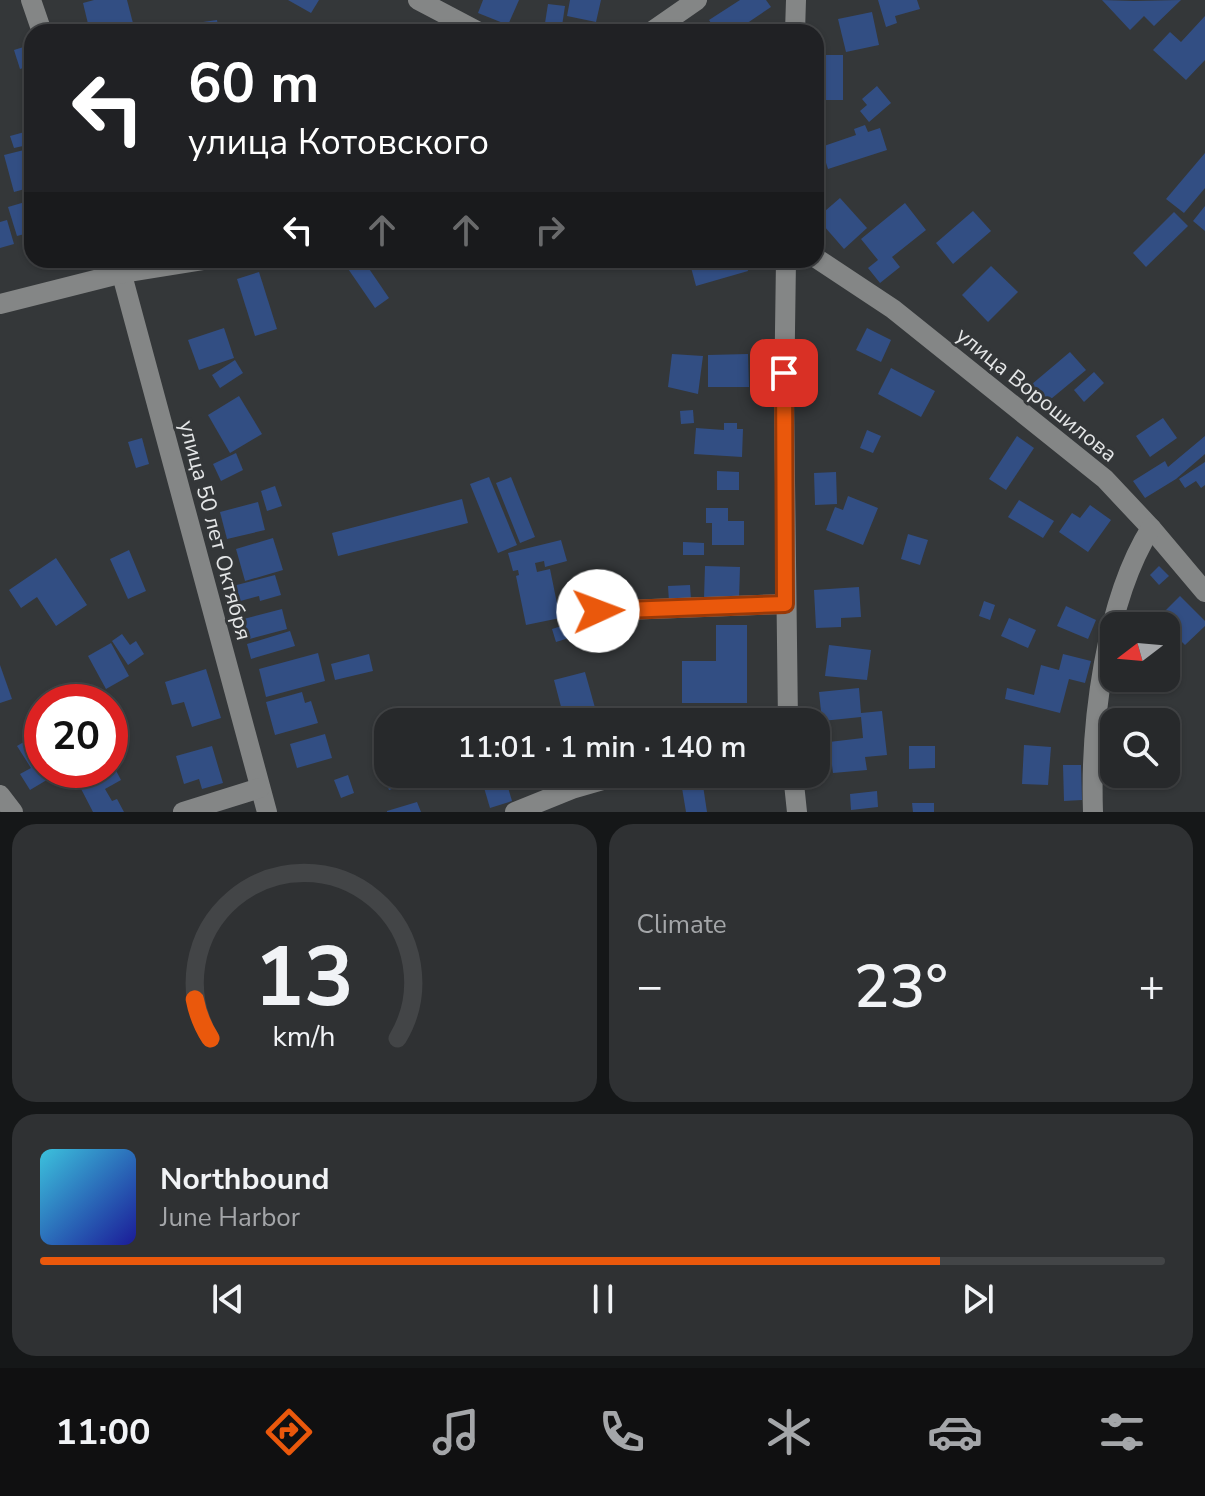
<!DOCTYPE html>
<meta charset="utf-8">
<style>
body{margin:0;font-family:"Nunito Sans",sans-serif;background:#2f3133;color:#f1f3f6;height:100vh;display:flex;flex-direction:column;font-size:30px;white-space:nowrap}
*{box-sizing:border-box;margin:0}
p{font-size:26px;color:#a4a6a9}
.icon{flex:none;width:44px;height:44px;fill:none;stroke:currentColor;stroke-width:2;stroke-linecap:round;stroke-linejoin:round}
.map{position:relative;height:812px;overflow:hidden}
.drawer{display:flex;flex-direction:column;gap:12px;padding:12px;background:#151718;flex:1}
.drawer>*{flex:none}
.banner{position:absolute;left:24px;top:24px;width:800px;height:244px;border-radius:24px;box-shadow:0 2px 6px #0004,0 0 0 2px #434547;background:#202124;color:#fff;overflow:hidden}
.needle{width:52px;rotate:254deg}
.buttons{position:absolute;left:1100px;top:612px;display:grid;gap:16px}
.buttons a{display:grid;place-items:center;width:80px;height:80px;border-radius:16px;background:#27292b;box-shadow:0 2px 6px #0004,0 0 0 2px #434547;font-size:40px}
.speed{position:absolute;left:24px;top:684px;display:flex;gap:16px;font-size:40px;font-weight:700;text-align:center}
.speed>*{display:grid;place-content:center;width:104px;height:104px;border-radius:50%;background:#27292b;box-shadow:0 2px 6px #0004,0 0 0 2px #434547;line-height:1}
.speed .limit{border:12px solid #d22;background:#fff;color:#111}
.pin{position:absolute;display:grid;place-items:center;width:68px;height:68px;color:#fff;margin:-34px;border-radius:16px;box-shadow:0 4px 12px #0006}
.me{position:absolute;width:88px;margin:-44px;rotate:88deg;stroke-linejoin:round;filter:drop-shadow(0 0 6px #0008)}
.turn{display:flex;align-items:center;gap:28px;height:168px;padding:0 32px;font-size:36px}
.turn .icon{width:104px;height:104px;stroke-width:2.5}
.turn b{display:block;font-size:56px;line-height:68px}
.lanes{display:flex;align-items:center;height:76px;padding:0 32px;background:#0003;justify-content:center;gap:40px;direction:ltr}
.lanes .off{opacity:.35}
.big{font-size:60px;font-weight:600;line-height:1.1}
.drawer .widget{flex:1;display:flex;flex-direction:column;justify-content:center;gap:12px;min-width:0;padding:0 28px;border-radius:24px;background:#2f3133}
.drawer .dial{align-items:center;gap:0}
.dial svg{height:208px;overflow:visible;fill:none;stroke:#434547;stroke-width:7;stroke-linecap:round;text-anchor:middle}
.dial text{fill:#f1f3f6;stroke:none}
.song{display:flex;align-items:center;gap:24px}
.cover{width:96px;height:96px;border-radius:12px;background:linear-gradient(135deg,hsl(190 70% 55%),hsl(240 70% 35%))}
.played{height:8px;border-radius:4px;background:linear-gradient(90deg,#ea580c 80%,#434547 80%)}
.keys{display:flex;justify-content:space-around;direction:ltr}
.heat{display:flex;justify-content:space-between;align-items:center;font-size:44px;direction:ltr}
.drawer .tiles{flex:1;display:grid;gap:12px;grid-template-columns:1fr 1fr}
.widget:last-child{grid-column:span 2}
.trip{position:absolute;left:374px;top:708px;width:456px;height:80px;border-radius:24px;background:#27292b;box-shadow:0 2px 6px #0004,0 0 0 2px #434547;font-weight:600;line-height:80px;text-align:center}
.dock{display:flex;height:128px;justify-content:space-around;align-items:center;background:#101011;color:#a4a6a9}
.dock .icon{width:56px;height:56px}
.dock .active{color:#ea580c}
.dock b{font-size:36px;color:#f1f3f6}
.map>svg:first-child{display:block}
.building{fill:#324e83}
.lines{fill:none;stroke-linecap:round;stroke-linejoin:round}
.minor{stroke:#848686;stroke-width:20}
.route-casing{stroke:#983908;stroke-width:20}
.route{stroke:#ea580c;stroke-width:14}
.labels{text-anchor:middle;stroke-width:6;stroke-linejoin:round;paint-order:stroke}
.street-label{font-size:22px;fill:#e4e6e7;stroke:#343739}
</style>
<div class="map">
<svg width="1205" height="812" viewBox="0 0 1205 812">
<rect width="100%" height="100%" fill="#343739"/>
<g class="building">
<path d="M94,0H127L135,31L90,32L83,3Z"/>
<path d="M288,0H319L311,13Z"/>
<path d="M483,0H519L508,25L478,13Z"/>
<path d="M570,0H601L596,22L567,16Z"/>
<path d="M740,0H766L771,7L734,32H717L709,20Z"/>
<path d="M878,0H917L920,9L895,16L897,23L886,27Z"/>
<path d="M1102,0L1134,1L1181,0L1154,26L1144,16L1130,30Z"/>
<path d="M548,4L565,6L562,26L545,23Z"/>
<path d="M872,12L879,45L846,52L838,19Z"/>
<path d="M1205,16V60L1186,80L1153,50L1170,32L1181,42Z"/>
<path d="M217,20L219,32H176L175,26Z"/>
<path d="M30,45L32,65L20,69L14,50Z"/>
<rect x="824" y="55" width="19" height="45"/>
<path d="M877,86L891,103L869,122L860,111L867,105L862,99Z"/>
<path d="M865,125L868,132L880,128L887,150L828,169L821,147L856,135L854,129Z"/>
<path d="M32,130V144L14,148L10,136Z"/>
<path d="M32,148V187L14,192L4,155Z"/>
<path d="M1205,153V188L1184,213L1166,199Z"/>
<path d="M840,198L867,228L844,249L817,218Z"/>
<path d="M32,200V232L17,236L8,207Z"/>
<path d="M905,203L926,230L892,257L900,267L880,283L868,268L878,260L861,239Z"/>
<path d="M1205,206V231L1193,221Z"/>
<path d="M973,211L991,231L953,264L936,243Z"/>
<path d="M1174,212L1188,226L1146,267L1133,253Z"/>
<path d="M7,220L14,244L0,248V222Z"/>
<path d="M342,260H363L389,298L375,308Z"/>
<path d="M689,260H745L748,271L696,286Z"/>
<path d="M991,266L1018,292L988,322L962,295Z"/>
<path d="M259,272L277,329L255,336L237,279Z"/>
<path d="M224,328L234,358L199,370L188,340Z"/>
<path d="M867,328L891,340L881,362L856,350Z"/>
<path d="M1070,352L1086,370L1040,408L1025,390Z"/>
<path d="M672,354L703,356L698,394L668,387Z"/>
<path d="M748,354L749,387H708V355Z"/>
<path d="M235,360L243,373L220,388L212,375Z"/>
<path d="M891,368L935,391L921,417L878,394Z"/>
<path d="M1094,372L1104,383L1084,402L1074,390Z"/>
<path d="M239,396L262,434L230,453L208,415Z"/>
<path d="M693,410L694,423L681,424L680,411Z"/>
<path d="M1163,418L1177,438L1150,457L1136,436Z"/>
<path d="M724,423H737V429H743L742,457L694,454L696,428L724,430Z"/>
<path d="M867,430L881,436L873,453L860,448Z"/>
<path d="M1017,436L1034,448L1006,490L989,479Z"/>
<path d="M1205,436V454L1176,479L1145,498L1133,481L1165,461L1168,467Z"/>
<path d="M142,438L149,464L136,468L128,442Z"/>
<path d="M236,453L243,470L221,481L213,464Z"/>
<path d="M1205,462V485L1201,488L1196,481L1185,488L1179,479Z"/>
<path d="M717,471L739,472V490H717Z"/>
<path d="M836,472L837,504L815,505L814,473Z"/>
<path d="M489,477L517,545L498,553L470,484Z"/>
<path d="M511,477L535,537L520,543L496,483Z"/>
<path d="M275,486L282,506L267,511L261,491Z"/>
<path d="M848,496L878,508L863,545L826,530L835,507L843,510Z"/>
<path d="M462,499L468,523L338,556L332,533Z"/>
<path d="M1019,500L1054,521L1043,538L1008,517Z"/>
<path d="M258,502L265,530L227,539L220,512Z"/>
<path d="M1090,505L1111,520L1088,552L1059,532L1072,513L1080,518Z"/>
<path d="M706,508H728V521H744V545H712V523H706Z"/>
<path d="M908,534L928,540L920,565L901,559Z"/>
<path d="M273,538L283,570L245,581L236,549Z"/>
<path d="M561,540L567,561L545,567L544,561L535,563L537,572L550,569L560,618L526,625L516,576L519,575L518,570L513,571L508,553Z"/>
<path d="M683,542L704,543V555H683Z"/>
<path d="M129,550L146,591L128,599L110,559Z"/>
<path d="M56,558L87,605L56,626L37,597L21,608L9,590Z"/>
<path d="M705,566L740,567L739,599L704,598Z"/>
<path d="M1159,566L1169,576L1159,585L1150,575Z"/>
<path d="M275,575L281,595L260,601L259,596L233,603L229,587Z"/>
<path d="M690,585L691,600L669,602L668,586Z"/>
<path d="M859,587L861,617L841,618V627L816,628L814,590Z"/>
<path d="M1180,596L1205,621V626L1185,645L1158,618Z"/>
<path d="M984,601L995,605L990,620L979,616Z"/>
<path d="M1066,606L1096,620L1088,639L1057,626Z"/>
<path d="M282,609L287,629L246,640L240,620Z"/>
<path d="M1009,618L1036,630L1028,648L1001,636Z"/>
<path d="M581,620L585,633L556,642L552,629Z"/>
<path d="M716,625H747V703H682V661H716Z"/>
<path d="M290,631L295,646L251,659L247,644Z"/>
<path d="M122,634L130,645L136,641L144,654L128,665L112,641Z"/>
<path d="M111,643L129,676L106,689L88,656Z"/>
<path d="M829,645L871,650L867,680L825,676Z"/>
<path d="M318,653L325,681L266,697L259,669Z"/>
<path d="M369,654L373,671L335,680L331,664Z"/>
<path d="M1063,654L1091,661L1085,683L1069,679L1060,713L1005,699L1007,688L1034,695L1041,665L1059,670Z"/>
<path d="M0,665L12,699L0,703Z"/>
<path d="M206,669L221,718L192,727L184,702L172,705L165,682Z"/>
<path d="M585,672L599,722H565L554,680Z"/>
<path d="M859,688L861,713L882,711L887,755L865,757L867,770L833,773L829,742L863,738L861,717L822,721L819,692Z"/>
<path d="M302,692L305,703L311,701L318,723L275,735L266,702Z"/>
<path d="M42,731V770H45L50,778L30,790L20,774L31,768L17,746Z"/>
<path d="M325,734L332,758L297,768L290,744Z"/>
<path d="M1024,745L1051,747L1048,785L1022,784Z"/>
<path d="M212,746L223,783L202,789L199,779L184,784L176,756Z"/>
<path d="M909,746H935V768L909,769Z"/>
<path d="M112,763L121,780L105,789L112,801L117,799L124,812H93L77,781L98,770H110Z"/>
<path d="M1063,765H1081L1082,800L1064,801Z"/>
<path d="M388,767V774H408L411,783L389,790L382,769Z"/>
<path d="M480,774H504L512,801L490,808Z"/>
<rect x="1111" y="774" width="24" height="12"/>
<path d="M348,775L354,793L341,798L334,780Z"/>
<path d="M702,779L707,812H686L681,782Z"/>
<path d="M877,791L878,807L851,810L850,794Z"/>
<path d="M417,802L421,812H387V811Z"/>
<path d="M912,803H934V812H913Z"/>
</g>
<g class="lines">
<g class="minor">
<path d="M31,0L42,32"/>
<path d="M418,0L479,32"/>
<path d="M651,32L697,0"/>
<path d="M795,32L796,0"/>
<path d="M816,258L893,309L1105,479L1151,528L1205,592"/>
<path d="M118,260L267,812"/>
<path d="M786,260L784,401L788,722"/>
<path d="M0,304L123,273L204,260"/>
<path d="M598,611L785,604"/>
<path d="M793,774L797,812"/>
<path d="M0,795L13,812"/>
<path d="M183,812L260,788"/>
<path d="M515,812L572,789L624,774"/>
<path d="M1093,812C1090,726 1105,601 1151,528"/>
</g>
</g>
<g class="lines">
<defs>
<path id="route" d="M598,611L785,604L784,373"/>
</defs>
<use href="#route" class="route-casing"/>
<use href="#route" class="route"/>
</g>
<g class="labels">
<g class="street-label">
<text transform="translate(1037 394) rotate(39)" y="8">улица Ворошилова</text>
<text transform="translate(216 530) rotate(75)" y="8">улица 50 лет Октября</text>
</g>
</g>
</svg>
<div class="buttons">
<a><svg class="needle" viewBox="-14 -14 28 28"><path d="M0-13l5 13h-10z" fill="#e53935"/><path d="M0 13l5-13h-10z" fill="#a4a6a9"/></svg></a>
<a><svg class="icon" aria-label="search" viewBox="0 0 24 24"><circle cx="10" cy="10" r="6"/><path d="M15 15l6 6"/></svg></a>
</div>
<div class="speed"><div class="limit">20</div></div>
<div class="pin" style="left:784px;top:373px;background:#d93025"><svg class="icon" aria-label="arrive" viewBox="0 0 24 24"><path d="M6 21V4h12l-3 4 3 4H6"/></svg></div>
<svg class="me" style="left:598px;top:611px" viewBox="-20 -20 40 40"><circle r="19" fill="#fff"/><path d="M0-13L10 11 0 6-10 11z" fill="#ea580c"/></svg>
<div class="trip">11:01 · 1 min · 140 m</div>
<div class="banner">
<div class="turn"><svg class="icon" aria-label="left" viewBox="0 0 24 24"><path d="M17 20v-9H6M10 6l-5 5 5 5"/></svg><div><b>60 m</b>улица Котовского</div></div>
<div class="lanes"><svg class="icon" aria-label="left" viewBox="0 0 24 24"><path d="M17 20v-9H6M10 6l-5 5 5 5"/></svg><svg class="icon off" aria-label="ahead" viewBox="0 0 24 24"><path d="M12 20V5M6 11l6-6 6 6"/></svg><svg class="icon off" aria-label="ahead" viewBox="0 0 24 24"><path d="M12 20V5M6 11l6-6 6 6"/></svg><svg class="icon off" aria-label="right" viewBox="0 0 24 24"><path d="M7 20v-9h11M14 6l5 5-5 5"/></svg></div>
</div>
</div>
<section class="drawer">
<div class="tiles">
<div class="widget dial"><svg viewBox="0 0 100 80">
<path d="M14 69A42 42 0 1 1 86 69"/>
<path d="M14 69A42 42 0 0 1 8 54" stroke="#ea580c"/>
<text x="50" y="56" font-size="32" font-weight="700">13</text>
<text x="50" y="72" font-size="11">km/h</text>
</svg></div>
<div class="widget"><p>Climate</p>
<div class="heat"><a>−</a><b class="big">23°</b><a>+</a></div>
</div>
<div class="widget">
<div class="song"><i class="cover"></i><div><b>Northbound</b><p>June Harbor</p></div></div>
<div class="played"></div>
<div class="keys"><svg class="icon" aria-label="previous" viewBox="0 0 24 24"><path d="M18 5L8 12l10 7zM5 5v14"/></svg><svg class="icon" aria-label="pause" viewBox="0 0 24 24"><path d="M8 5v14M16 5v14"/></svg><svg class="icon" aria-label="next" viewBox="0 0 24 24"><path d="M6 5l10 7-10 7zM19 5v14"/></svg></div>
</div>
</div>
</section>
<nav class="dock">
<b>11:00</b>
<svg class="icon active" aria-label="directions" viewBox="0 0 24 24"><path d="M12 3l9 9-9 9-9-9zM9 14v-3h6M13 9l2 2-2 2"/></svg>
<svg class="icon" aria-label="music" viewBox="0 0 24 24"><path d="M9 18V5l10-2v13"/><circle cx="6" cy="18" r="3"/><circle cx="16" cy="16" r="3"/></svg>
<svg class="icon" aria-label="phone" viewBox="0 0 24 24"><path d="M5 4h4l2 5-3 2q2 4 5 5l2-3 5 2v4C11 20 4 13 5 4z"/></svg>
<svg class="icon" aria-label="climate" viewBox="0 0 24 24"><path d="M12 3v18M4 7l16 10M4 17L20 7"/></svg>
<svg class="icon" aria-label="car" viewBox="0 0 24 24"><path d="M5 17H2v-5l4-1 3-4h7l3 4 3 1v5h-3M9 17h6M6 11h13"/><circle cx="7" cy="17" r="2"/><circle cx="17" cy="17" r="2"/></svg>
<svg class="icon" aria-label="filters" viewBox="0 0 24 24"><path d="M4 7h16M4 17h16"/><circle cx="9" cy="7" r="2"/><circle cx="15" cy="17" r="2"/></svg>
</nav>
